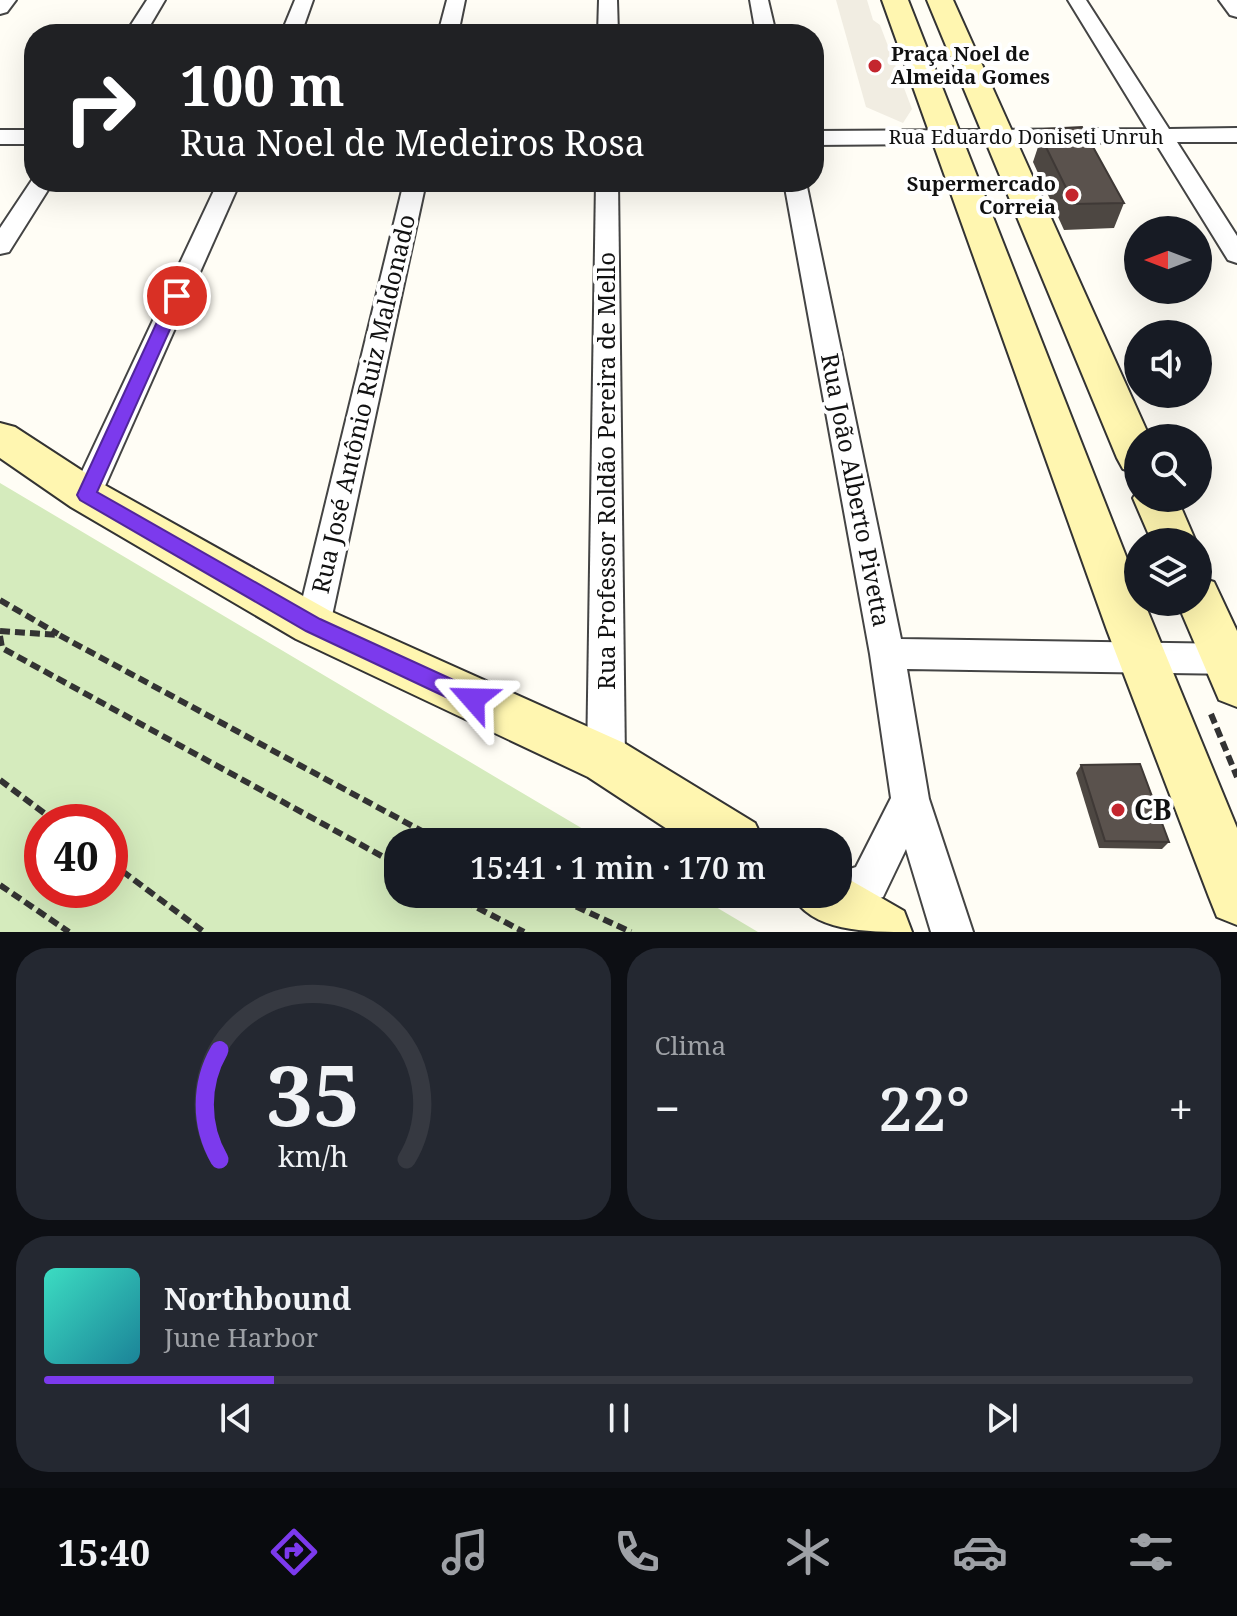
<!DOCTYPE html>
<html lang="pt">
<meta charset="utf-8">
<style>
body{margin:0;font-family:"Noto Serif",serif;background:#242831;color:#f1f3f6;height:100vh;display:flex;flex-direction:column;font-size:30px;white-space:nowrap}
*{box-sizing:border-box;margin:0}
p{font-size:26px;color:#9ea1a6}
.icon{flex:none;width:44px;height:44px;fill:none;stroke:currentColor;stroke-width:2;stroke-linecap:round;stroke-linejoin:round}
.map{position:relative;height:932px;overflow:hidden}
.side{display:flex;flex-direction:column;gap:16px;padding:16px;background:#0d0f14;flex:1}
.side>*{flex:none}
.guide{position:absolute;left:24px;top:24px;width:800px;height:168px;border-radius:32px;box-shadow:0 8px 32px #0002;background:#202124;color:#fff;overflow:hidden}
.needle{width:52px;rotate:270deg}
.fabs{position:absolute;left:1124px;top:216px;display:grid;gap:16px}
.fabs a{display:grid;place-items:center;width:88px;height:88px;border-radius:50%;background:#171b24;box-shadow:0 8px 32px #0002;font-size:40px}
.speed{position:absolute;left:24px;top:804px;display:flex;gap:16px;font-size:40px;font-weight:700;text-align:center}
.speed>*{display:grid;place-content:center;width:104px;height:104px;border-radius:50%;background:#171b24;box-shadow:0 8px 32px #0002;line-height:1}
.speed .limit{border:12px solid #d22;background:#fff;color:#111}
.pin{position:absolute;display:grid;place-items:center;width:68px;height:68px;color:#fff;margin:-34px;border:4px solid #fff;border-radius:50%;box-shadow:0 2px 8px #0007}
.me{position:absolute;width:88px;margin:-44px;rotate:295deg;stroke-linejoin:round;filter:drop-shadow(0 0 6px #0008)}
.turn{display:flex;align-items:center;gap:28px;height:168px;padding:0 24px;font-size:36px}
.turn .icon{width:104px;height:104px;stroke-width:2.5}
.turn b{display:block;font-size:56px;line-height:68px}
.big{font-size:60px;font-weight:600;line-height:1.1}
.side .card{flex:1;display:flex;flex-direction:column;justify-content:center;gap:12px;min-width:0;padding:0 28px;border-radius:32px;background:#242831}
.side .dial{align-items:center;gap:0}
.dial svg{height:208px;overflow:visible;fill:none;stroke:#363941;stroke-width:7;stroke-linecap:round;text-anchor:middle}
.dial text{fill:#f1f3f6;stroke:none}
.song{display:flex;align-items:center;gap:24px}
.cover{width:96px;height:96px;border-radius:12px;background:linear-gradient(135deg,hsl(170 70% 55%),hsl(190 70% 35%))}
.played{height:8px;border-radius:4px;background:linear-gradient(90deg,#7c3aed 20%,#363941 20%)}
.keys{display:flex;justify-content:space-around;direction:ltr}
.heat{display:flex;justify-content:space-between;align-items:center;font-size:44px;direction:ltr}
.side .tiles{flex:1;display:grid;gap:16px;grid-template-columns:1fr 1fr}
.card:last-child{grid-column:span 2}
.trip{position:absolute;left:384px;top:828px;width:468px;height:80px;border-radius:32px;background:#171b24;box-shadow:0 8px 32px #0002;font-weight:600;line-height:80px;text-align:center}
.dock{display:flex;height:128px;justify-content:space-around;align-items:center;background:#090b0e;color:#9ea1a6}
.dock .icon{width:56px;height:56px}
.dock .current{color:#7c3aed}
.dock b{font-size:36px;color:#f1f3f6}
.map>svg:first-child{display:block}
.green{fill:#d5ebbd;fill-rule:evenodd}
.plaza{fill:#f1ede2}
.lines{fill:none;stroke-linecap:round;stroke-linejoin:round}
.street-casing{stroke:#444;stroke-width:4}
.secondary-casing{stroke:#333;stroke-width:4}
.path{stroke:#333;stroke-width:6;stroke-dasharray:10 5;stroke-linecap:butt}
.street{fill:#fff;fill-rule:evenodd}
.secondary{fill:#fff6b0;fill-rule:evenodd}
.wall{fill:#4d4742}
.building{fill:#5a524d;stroke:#3f3936;stroke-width:2}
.route{fill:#7c3aed;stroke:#51269a;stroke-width:2}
.poi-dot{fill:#c4262e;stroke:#fff;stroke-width:3}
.labels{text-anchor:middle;stroke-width:8;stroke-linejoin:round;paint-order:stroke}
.far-poi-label{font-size:20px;font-weight:bold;fill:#111;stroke:#fff;text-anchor:start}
.far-street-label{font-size:20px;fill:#111;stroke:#fff}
.street-label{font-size:24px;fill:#111;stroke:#fff}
.near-poi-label{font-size:28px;font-weight:bold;fill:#111;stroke:#fff;text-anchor:start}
</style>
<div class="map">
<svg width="1237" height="932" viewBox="0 0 1237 932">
<rect width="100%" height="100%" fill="#fffdf5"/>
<path class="green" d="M0,483L605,842H398V894H694L758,932H0ZM42,822H110V890H42Z"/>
<path class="plaza" d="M836,0H867L873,20L880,25L912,109L903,123L866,107Z"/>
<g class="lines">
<defs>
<g id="street">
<path d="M0,0H16L7,12L0,14Z"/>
<path d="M147,0H165L145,34H125Z"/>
<path d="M295,0H313L301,34H281Z"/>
<path d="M447,0H465L458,34H438Z"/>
<path d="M599,0H617L618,34H598Z"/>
<path d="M750,0H768L776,34H756Z"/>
<path d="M1068,0H1086L1169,129L1237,128V142H1177L1237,236V263L1228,260L1155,142L814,145V131L1147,129Z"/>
<path d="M1219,0H1237V17L1230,15Z"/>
<rect x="0" y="130" width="34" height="14"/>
<path d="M34,177V182H53L9,252L0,254V228Z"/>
<path d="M218,182H240L101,495L97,503L86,507L75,503L71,495Z"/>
<path d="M404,182H426L330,625L325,635L313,639L301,635L296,625Z"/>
<path d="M596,182H618L625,760L619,772L606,777L593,772L587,760Z"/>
<path d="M784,182H806L901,639L1237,644V674L907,669L929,799L973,932H931L906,849L883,897L838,913L824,907L818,894H838V873L856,867L891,798L870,654Z"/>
</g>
<g id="secondary">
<path d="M882,0H908L1138,587V602H1144L1237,828V925L1217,917L1209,897L1107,630Z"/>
<path d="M927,0H953L1150,438H1138V473L1123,469L1117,458Z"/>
<path d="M0,423L15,427L101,483L330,611L624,743L755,823L764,842H687L588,777L296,639L71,507L0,458Z"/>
<path d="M1138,490V498H1177L1196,542H1152L1133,498Z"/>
<path d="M1198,577L1214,582L1237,631V707L1219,700L1177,602H1198Z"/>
<path d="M838,873L904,911L912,932C865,932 812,932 791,894H838Z"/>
</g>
</defs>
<use href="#street" class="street-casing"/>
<use href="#secondary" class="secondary-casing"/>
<g class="path">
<path d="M0,600L58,634"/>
<path d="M0,631L59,635L442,842"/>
<path d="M0,636L2,648L398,865"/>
<path d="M1211,714L1237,777"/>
<path d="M0,780L56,822"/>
<path d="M110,862L204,932"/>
<path d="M0,885L69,932"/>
<path d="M451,894L524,932"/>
<path d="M549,894L631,932"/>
</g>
<use href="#street" class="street"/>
<use href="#secondary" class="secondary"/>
</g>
<g class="wall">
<path d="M1044,129L1124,203L1114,228L1064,230L1033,162Z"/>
<path d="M1081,765L1169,842L1162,849L1099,848L1076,773Z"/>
</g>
<g class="building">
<path d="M1082,127L1124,203L1074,204L1041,137L1044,129Z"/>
<path d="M1140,764L1169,842L1105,841L1081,765Z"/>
</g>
<path class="route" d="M177,291L185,296L97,492L320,619L480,692L484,699L480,706L473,708L465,706L306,631L80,500L77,495L169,296Z"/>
<g class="poi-dot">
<circle cx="875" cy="66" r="8"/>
<circle cx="1072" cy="195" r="8"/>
<circle cx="1118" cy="810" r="8"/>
</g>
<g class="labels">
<g class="far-poi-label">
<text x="891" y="61">Praça Noel de<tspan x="891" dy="23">Almeida Gomes</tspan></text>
<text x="1056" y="191" text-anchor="end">Supermercado<tspan x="1056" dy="23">Correia</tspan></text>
</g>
<g class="far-street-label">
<text x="1026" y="144">Rua Eduardo Doniseti Unruh</text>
</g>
<g class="street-label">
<text transform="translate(364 404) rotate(-77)" y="8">Rua José Antônio Ruiz Maldonado</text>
<text transform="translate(607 471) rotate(-90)" y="8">Rua Professor Roldão Pereira de Mello</text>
<text transform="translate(855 490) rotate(79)" y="8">Rua João Alberto Pivetta</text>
</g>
<g class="near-poi-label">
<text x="1134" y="820">CB</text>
</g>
</g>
</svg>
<div class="fabs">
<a><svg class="needle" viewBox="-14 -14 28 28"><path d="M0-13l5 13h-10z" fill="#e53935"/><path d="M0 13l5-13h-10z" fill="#9ea1a6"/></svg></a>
<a><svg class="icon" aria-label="sound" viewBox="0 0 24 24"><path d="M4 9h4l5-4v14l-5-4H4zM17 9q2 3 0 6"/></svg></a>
<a><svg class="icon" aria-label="search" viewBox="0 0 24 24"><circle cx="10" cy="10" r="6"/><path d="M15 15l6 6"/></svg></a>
<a><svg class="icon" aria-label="layers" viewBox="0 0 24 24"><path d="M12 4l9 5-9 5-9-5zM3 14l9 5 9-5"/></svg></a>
</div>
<div class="speed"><div class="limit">40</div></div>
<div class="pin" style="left:177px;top:296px;background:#d93025"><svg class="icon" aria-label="arrive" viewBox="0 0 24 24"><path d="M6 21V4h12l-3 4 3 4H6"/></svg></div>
<svg class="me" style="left:473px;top:699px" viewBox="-20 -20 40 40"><path d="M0-17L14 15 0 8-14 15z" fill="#7c3aed" stroke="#fff" stroke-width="4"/></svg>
<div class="trip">15:41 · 1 min · 170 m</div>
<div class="guide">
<div class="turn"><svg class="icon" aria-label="right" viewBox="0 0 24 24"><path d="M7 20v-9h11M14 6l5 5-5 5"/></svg><div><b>100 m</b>Rua Noel de Medeiros Rosa</div></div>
</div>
</div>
<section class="side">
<div class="tiles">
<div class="card dial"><svg viewBox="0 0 100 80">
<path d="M14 69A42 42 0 1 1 86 69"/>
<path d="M14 69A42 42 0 0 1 14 27" stroke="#7c3aed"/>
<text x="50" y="56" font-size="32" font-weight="700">35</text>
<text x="50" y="72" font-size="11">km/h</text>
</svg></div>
<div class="card"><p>Clima</p>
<div class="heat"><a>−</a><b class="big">22°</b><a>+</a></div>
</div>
<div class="card">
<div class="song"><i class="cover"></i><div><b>Northbound</b><p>June Harbor</p></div></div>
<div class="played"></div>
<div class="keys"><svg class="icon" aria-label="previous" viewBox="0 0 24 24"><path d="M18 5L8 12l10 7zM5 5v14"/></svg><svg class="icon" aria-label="pause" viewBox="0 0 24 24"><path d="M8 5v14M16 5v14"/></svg><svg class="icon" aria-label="next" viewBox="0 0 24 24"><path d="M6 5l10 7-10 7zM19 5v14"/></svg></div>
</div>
</div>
</section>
<nav class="dock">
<b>15:40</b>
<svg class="icon current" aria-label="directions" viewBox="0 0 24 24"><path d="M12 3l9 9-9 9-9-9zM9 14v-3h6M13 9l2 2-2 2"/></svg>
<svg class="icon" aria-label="music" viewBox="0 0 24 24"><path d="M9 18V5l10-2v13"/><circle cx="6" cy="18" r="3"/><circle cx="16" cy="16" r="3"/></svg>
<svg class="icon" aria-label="phone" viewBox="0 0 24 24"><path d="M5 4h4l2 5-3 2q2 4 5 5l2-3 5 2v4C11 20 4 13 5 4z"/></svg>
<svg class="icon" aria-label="climate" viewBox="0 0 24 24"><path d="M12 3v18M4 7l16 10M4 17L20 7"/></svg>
<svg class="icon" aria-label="car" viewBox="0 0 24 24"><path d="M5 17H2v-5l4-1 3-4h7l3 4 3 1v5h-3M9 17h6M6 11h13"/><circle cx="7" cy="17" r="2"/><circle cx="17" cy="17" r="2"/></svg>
<svg class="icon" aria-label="filters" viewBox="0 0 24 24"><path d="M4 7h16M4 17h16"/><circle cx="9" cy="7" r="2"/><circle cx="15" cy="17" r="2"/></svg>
</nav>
